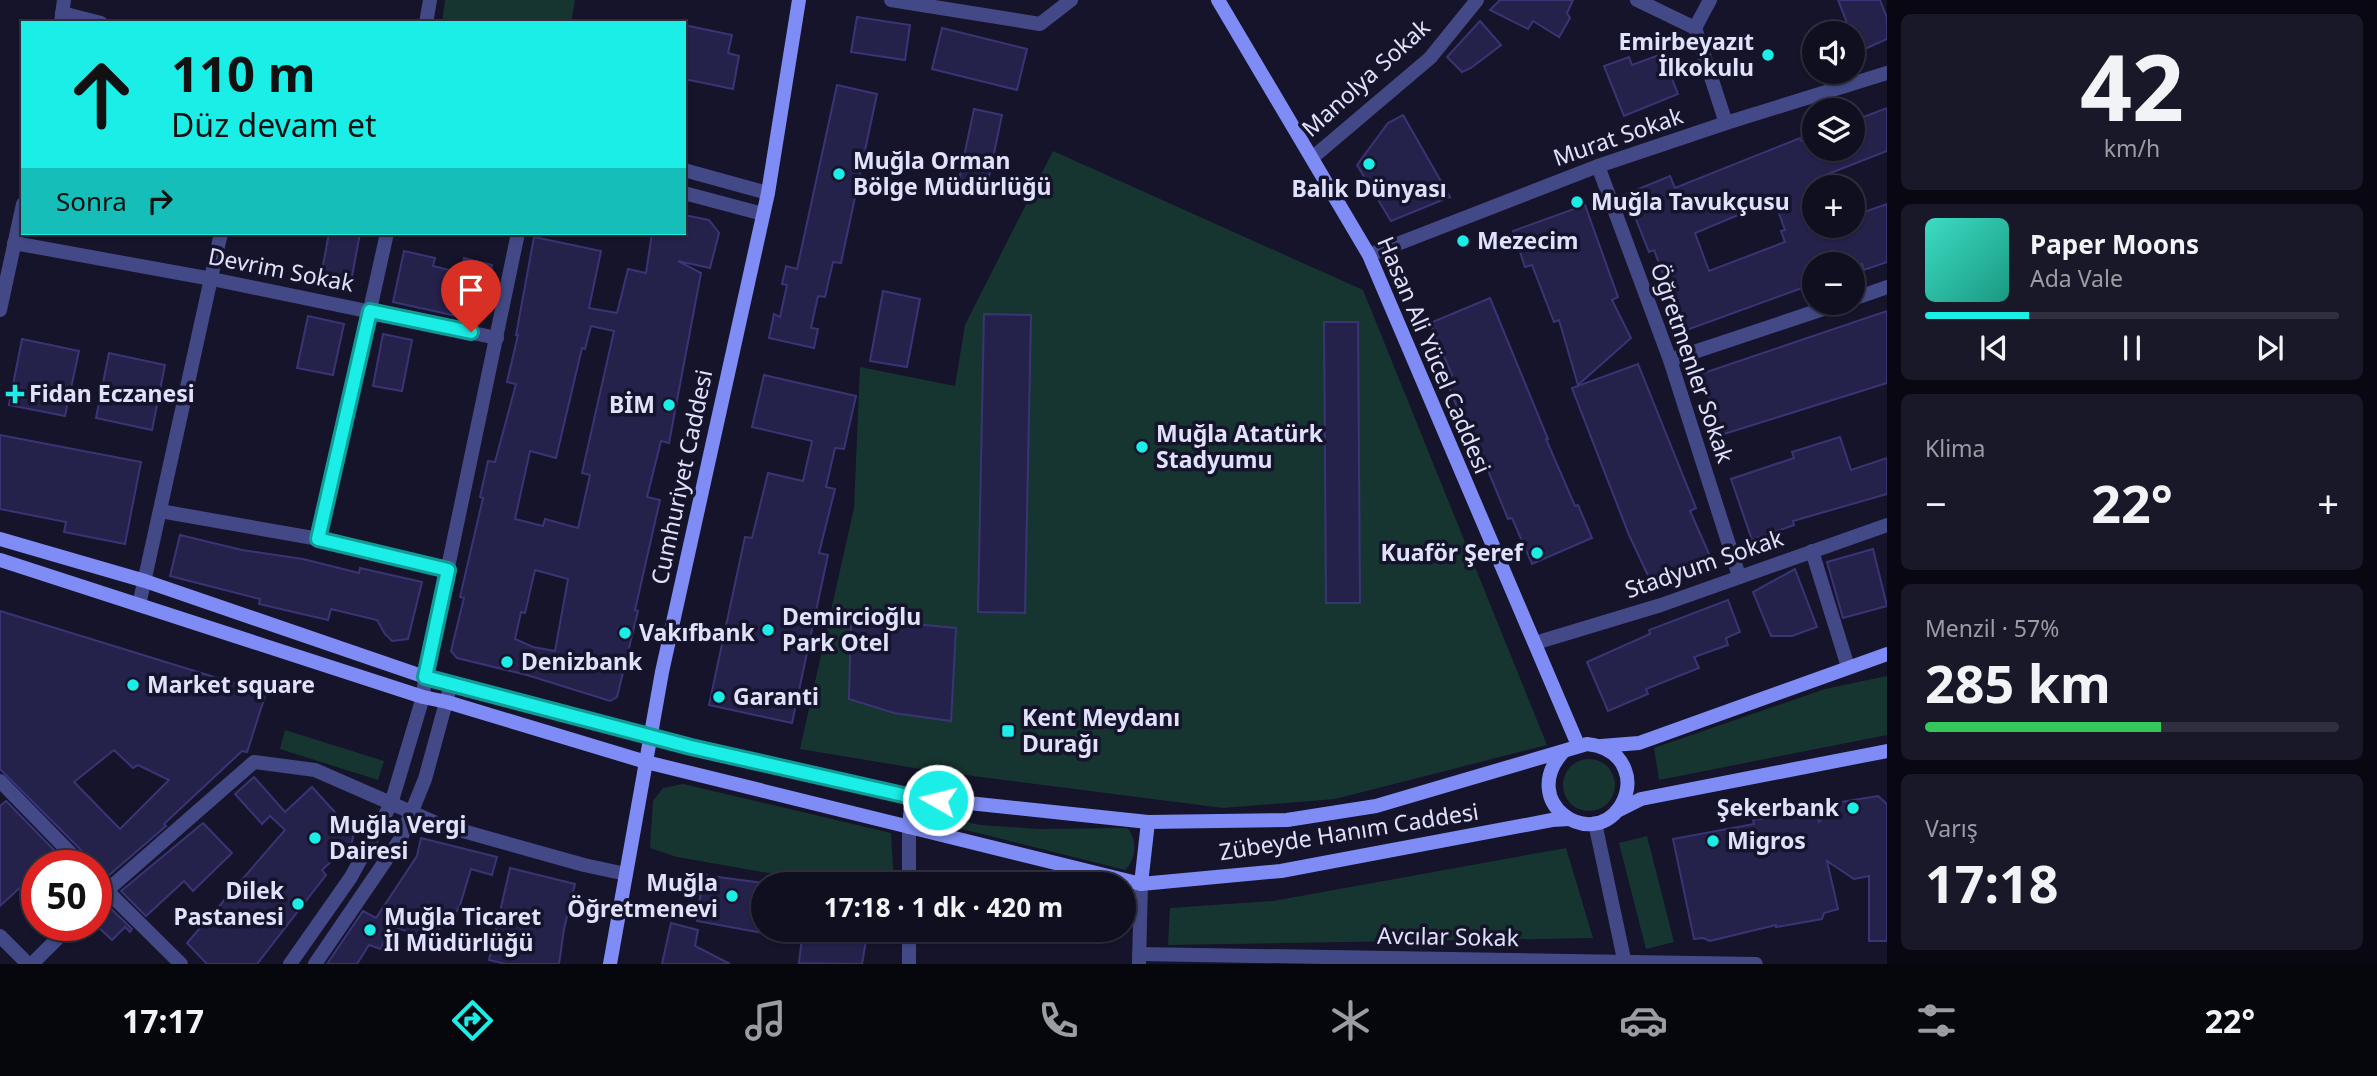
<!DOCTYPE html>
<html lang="tr">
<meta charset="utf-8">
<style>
body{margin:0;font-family:"Noto Sans",sans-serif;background:#191829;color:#f1f3f6;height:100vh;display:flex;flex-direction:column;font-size:26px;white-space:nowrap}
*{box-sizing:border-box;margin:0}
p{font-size:23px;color:#9c9ca5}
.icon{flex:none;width:38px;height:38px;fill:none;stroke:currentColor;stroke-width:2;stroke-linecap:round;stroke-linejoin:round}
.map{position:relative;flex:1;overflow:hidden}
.sheet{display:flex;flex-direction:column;gap:14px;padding:14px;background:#090812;width:490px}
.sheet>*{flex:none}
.hud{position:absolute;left:21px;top:21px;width:665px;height:214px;border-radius:0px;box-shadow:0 2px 5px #0004,0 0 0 2px #302f3e;background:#1beee6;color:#111;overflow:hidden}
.tools{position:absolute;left:1802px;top:21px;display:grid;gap:14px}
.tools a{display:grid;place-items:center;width:63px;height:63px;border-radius:50%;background:#100f20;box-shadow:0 2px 5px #0004,0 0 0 2px #302f3e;font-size:35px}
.speed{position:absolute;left:21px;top:850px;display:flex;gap:14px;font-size:35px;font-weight:700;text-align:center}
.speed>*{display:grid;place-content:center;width:91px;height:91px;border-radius:50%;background:#100f20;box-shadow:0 2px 5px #0004,0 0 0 2px #302f3e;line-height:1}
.speed .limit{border:10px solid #d22;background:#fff;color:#111}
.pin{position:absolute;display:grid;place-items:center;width:60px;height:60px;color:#fff;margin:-72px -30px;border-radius:50% 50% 50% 0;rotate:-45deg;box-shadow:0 0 7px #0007}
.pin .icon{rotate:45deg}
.me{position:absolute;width:77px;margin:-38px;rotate:278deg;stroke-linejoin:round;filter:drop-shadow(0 0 5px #0008)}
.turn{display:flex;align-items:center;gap:24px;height:147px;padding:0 35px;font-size:32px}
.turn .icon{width:91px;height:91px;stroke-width:2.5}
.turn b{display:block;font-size:49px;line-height:60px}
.then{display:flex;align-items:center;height:66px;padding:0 35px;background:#0003;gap:14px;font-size:26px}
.big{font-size:52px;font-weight:700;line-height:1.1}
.sheet .tile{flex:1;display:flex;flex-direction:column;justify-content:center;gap:10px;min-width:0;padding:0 24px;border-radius:10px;background:#191829}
.sheet .dial{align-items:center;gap:0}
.dial b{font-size:91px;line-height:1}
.song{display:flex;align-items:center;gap:21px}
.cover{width:84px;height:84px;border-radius:10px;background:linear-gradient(135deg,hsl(170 70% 55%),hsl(170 70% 35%))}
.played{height:7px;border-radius:4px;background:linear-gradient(90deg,#1beee6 25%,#302f3e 25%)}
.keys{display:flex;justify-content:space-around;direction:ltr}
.heat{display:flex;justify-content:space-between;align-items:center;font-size:38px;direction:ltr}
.charge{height:10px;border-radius:5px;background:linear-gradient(90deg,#34c759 57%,#302f3e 0)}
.trip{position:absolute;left:751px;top:872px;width:385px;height:70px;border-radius:35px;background:#100f20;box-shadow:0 2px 5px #0004,0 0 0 2px #302f3e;font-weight:700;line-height:70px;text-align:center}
.dock{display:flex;height:112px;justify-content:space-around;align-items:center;background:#06060d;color:#9c9ca5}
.dock .icon{width:49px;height:49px}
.dock .active{color:#1beee6}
.dock b{font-size:32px;color:#f1f3f6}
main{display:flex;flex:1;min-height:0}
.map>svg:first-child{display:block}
.green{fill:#173530}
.building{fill:#24214b;stroke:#393575;stroke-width:2;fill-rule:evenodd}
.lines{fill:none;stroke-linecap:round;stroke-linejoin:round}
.pedestrian{stroke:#434986;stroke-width:14}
.minor{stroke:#434986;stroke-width:14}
.tertiary{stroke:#434986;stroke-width:14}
.secondary{stroke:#7f8cf5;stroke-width:14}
.route-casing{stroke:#129b96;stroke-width:18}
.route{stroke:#1beee6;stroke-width:12}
.poi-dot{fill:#1beee6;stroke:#15142b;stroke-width:2.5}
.labels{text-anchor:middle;stroke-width:7;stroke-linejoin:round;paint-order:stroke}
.poi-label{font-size:23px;font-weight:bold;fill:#e0e1fd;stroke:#15142b;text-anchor:start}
.street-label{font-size:23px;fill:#e0e1fd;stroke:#15142b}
</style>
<main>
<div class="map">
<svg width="1887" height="964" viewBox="0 0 1887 964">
<rect width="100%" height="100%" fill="#15142b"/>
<g class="green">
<path d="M445,0H575L571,23H442Z"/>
<path d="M1053,151L1363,290L1547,745L1335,799L1223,808L927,770L800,749L854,508L860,367L955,386L965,325Z"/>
<path d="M1887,676V735L1659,780L1654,748L1825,689Z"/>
<path d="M285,730L384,761L378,780L280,749Z"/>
<circle cx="1589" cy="785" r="26"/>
<path d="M683,784L891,833L894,884L815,881L677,857L650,848L653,801L663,788Z"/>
<path d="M941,816L980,825L1040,829L1127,828C1138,839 1136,860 1125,870L958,828L939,822Z"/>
<path d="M1647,836L1674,942L1646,949L1619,843Z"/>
<path d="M1566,848L1593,938L1168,945L1170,908L1273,901Z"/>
</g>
<g class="building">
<path d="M1500,0H1573L1567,13L1570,18L1559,37L1533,21L1528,29L1490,10Z"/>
<path d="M1838,0H1880L1887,18V39L1858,52L1853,33H1851Z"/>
<path d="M857,17L910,25L905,60L851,52Z"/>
<path d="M1480,21L1501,45L1471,68L1462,72L1447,57Z"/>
<path d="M684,25L732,35L728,53L739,56L733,89L684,79Z"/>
<path d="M942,28L1027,49L1017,90L932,69Z"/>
<path d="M1662,54L1678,94L1624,116L1604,66L1629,57L1632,65Z"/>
<path d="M837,85L877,94L841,263L833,262L825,297L818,296L811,328L818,329L814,348L769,338L774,314L780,317L787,285L782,284L786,266L797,269Z"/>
<path d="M1887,108V151L1815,179L1818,187H1815V226H1853V216L1887,204V262L1864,270L1862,264H1815V287L1803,291L1802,288L1684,331L1654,250L1649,252L1626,194L1670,176L1675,188L1800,138L1801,141L1815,136V149H1853V121ZM1774,200L1785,230L1781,231L1785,242L1709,271L1695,233Z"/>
<path d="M974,109L1002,115L985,196L957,190Z"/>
<path d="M1403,115L1450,197L1391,221L1357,165L1388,123Z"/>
<path d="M1585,205L1618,297L1612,300L1631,338L1578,385L1559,320L1554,322L1532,265L1525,267L1513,231Z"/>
<path d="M684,215L709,220L719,233L710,268L678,261L701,273L669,443L661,441L647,497L660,500L635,610L638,611L617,697L610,701L527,675L457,658L451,651L464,598L460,597L483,498L480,497L488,461L495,462L516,384L507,382L518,335H516L534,237L601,251L589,308L617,313L628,269L646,273L652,233H684ZM591,326L614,331L582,473L590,475L578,528L545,519L543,526L515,519L530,451L556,458L582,348L585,349ZM535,570L568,579L555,651L533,647L515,639L521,612L525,613Z"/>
<path d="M329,233H360L351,282L321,276Z"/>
<path d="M404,251L435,258L433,266L461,273L464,258L492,265L479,321L393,302Z"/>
<path d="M883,291L920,299L907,367L870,361Z"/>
<path d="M1490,298L1548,439H1546L1575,506L1578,505L1592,538L1532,564L1512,518L1508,519L1465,415L1461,417L1445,378L1452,375L1430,323Z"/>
<path d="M1887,311V383L1721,435L1701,374Z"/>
<path d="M984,314L1031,315L1025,613L978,612Z"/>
<path d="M308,316L344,324L333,375L297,368Z"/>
<path d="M1324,322H1358L1360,603H1326Z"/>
<path d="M383,334L412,340L402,391L373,386Z"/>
<path d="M22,339L79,351L65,416L9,405Z"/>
<path d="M109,353L165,365L152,430L96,418Z"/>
<path d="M1638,364L1696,508L1690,511L1710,556L1651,582L1629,535L1572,388Z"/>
<path d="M764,375L856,396L844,449L835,448L826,487L835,489L819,553L828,555L792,723L709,705L745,537L752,538L768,473L803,481L812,441L752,427Z"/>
<path d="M0,435L141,462L125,544L64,532L66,522L0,509Z"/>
<path d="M1840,437L1851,470L1887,458V494L1793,521L1794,525L1752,540L1731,479L1794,458L1792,452Z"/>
<path d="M180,535L242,550L303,559L359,573L360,568L422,582L408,639L392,641L385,634L377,620L331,609L328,620L259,604L260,599L170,576Z"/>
<path d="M1873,549L1887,606L1843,618L1827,562Z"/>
<path d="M1795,569L1817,627L1792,636H1771L1753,592Z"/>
<path d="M1728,600L1740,632L1726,638L1728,645L1694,657L1699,668L1646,689L1648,694L1608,711L1587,662L1650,634L1649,630Z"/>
<path d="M0,611L266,693L247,752L242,751L164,824L166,826L107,877L92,865L90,859L0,769ZM114,750L133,768L138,765L169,780L120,829L74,782Z"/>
<path d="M851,618L956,628L951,721L894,713L849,699Z"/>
<path d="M254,777L285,812L312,787L354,833L352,842L322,870L326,875L257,964H207L187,943L285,830L270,816L262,824L235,794Z"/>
<path d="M1878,796L1887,804V941H1869V876L1854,879L1827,861L1838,909L1824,913L1822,919L1776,927V925L1710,941L1703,938L1694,939L1673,839L1754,824L1753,820L1816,811L1819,822L1841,802Z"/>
<path d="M6,801L57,853L43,866H37V872L0,906V806Z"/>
<path d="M203,823L232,853L193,891L184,881L146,916L121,891Z"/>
<path d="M421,838L497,857L492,875L471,869L460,905L452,920L446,918L432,941L390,925L381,949L369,945L357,964H327L363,911L376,918L417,856Z"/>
<path d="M510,868L575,884L564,929L559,964H506L489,960Z"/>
<path d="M703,875L763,883V933L697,921Z"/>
<path d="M106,904L132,929L130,932L125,927L112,940L96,925V913Z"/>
<path d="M671,923L698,930L695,946L730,964H662Z"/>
<path d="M803,929H868L862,964L799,963Z"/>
</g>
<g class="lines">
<path class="pedestrian" d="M411,812L438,824L584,865L626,874"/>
<g class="minor">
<path d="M1637,0L1695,28L1726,123"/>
<path d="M62,13L101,23"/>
<path d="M426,23L430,0"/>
<path d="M1695,28L1710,0"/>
<path d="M1312,158L1430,58L1477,0"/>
<path d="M1598,166L1670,360L1739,576"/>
<path d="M684,170L768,193"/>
<path d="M684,193L763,214"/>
<path d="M14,243L212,279L497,338"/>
<path d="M1369,255L1598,166L1726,123L1887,73"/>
<path d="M1853,299L1887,287"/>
<path d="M1670,360L1841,303"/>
<path d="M160,511L319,539L448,570"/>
<path d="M319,539L387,233"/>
<path d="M1812,551L1848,667"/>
<path d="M139,605L221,233"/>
<path d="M1535,643L1661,605L1887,525"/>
<path d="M425,677L518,233"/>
<path d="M0,781L83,866"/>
<path d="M909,827V884"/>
<path d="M96,880L181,964"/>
<path d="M96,900L254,762L315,770L411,812"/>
<path d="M909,929V964"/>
<path d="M0,936L28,964"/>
<path d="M1139,954L1756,964"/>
<path d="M1139,963L1141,884"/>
<path d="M32,964L70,926"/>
</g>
<g class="tertiary">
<path d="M891,0L1040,24L1071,0"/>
<path d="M61,23L64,0"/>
<path d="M0,310L23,204"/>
<path d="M1595,823L1625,964"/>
<path d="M290,964L351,877L391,804L423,697L425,677"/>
<path d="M315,964L401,838L425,779L451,684"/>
</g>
<g class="secondary">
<path d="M1218,0L1369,255L1578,745"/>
<path d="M0,539L145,581L425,677L691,747L912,797L1148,822L1287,820L1376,806L1587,744C1605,746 1619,753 1625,770C1630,782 1627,796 1620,807C1590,851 1518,802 1563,752"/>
<path d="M0,560L423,697L447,702L646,762L1141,884L1281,871L1552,820L1569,819"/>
<path d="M1601,746L1639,743L1887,654"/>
<path d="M1619,810L1641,799L1887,751"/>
<path d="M909,827L912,797"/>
<path d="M1141,884L1148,822"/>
<path d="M610,964L662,672L768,193L799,0"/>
</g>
</g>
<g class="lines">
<defs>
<path id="route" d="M471,332L370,311L318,539L448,570L425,677L691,747L912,797L938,800"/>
</defs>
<use href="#route" class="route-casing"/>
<use href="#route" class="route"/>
</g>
<g class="poi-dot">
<circle cx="1768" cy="55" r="7"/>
<circle cx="1369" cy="164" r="7"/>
<circle cx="839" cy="174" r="7"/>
<circle cx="1577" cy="202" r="7"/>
<circle cx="1463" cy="241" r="7"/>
<path d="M11.5 383.5h7v7h7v7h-7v7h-7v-7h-7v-7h7z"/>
<circle cx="669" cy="405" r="7"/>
<circle cx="1142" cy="447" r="7"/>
<circle cx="1537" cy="553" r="7"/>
<circle cx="768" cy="630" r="7"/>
<circle cx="625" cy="633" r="7"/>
<circle cx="507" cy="662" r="7"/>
<circle cx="133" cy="685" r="7"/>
<circle cx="719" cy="697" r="7"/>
<rect x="1001" y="724" width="14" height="14" rx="3.5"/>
<circle cx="1853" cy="808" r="7"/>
<circle cx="315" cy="838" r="7"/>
<circle cx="1713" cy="841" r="7"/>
<circle cx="732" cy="896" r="7"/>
<circle cx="298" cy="904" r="7"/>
<circle cx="370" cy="930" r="7"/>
</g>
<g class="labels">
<g class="poi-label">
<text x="1754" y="50" text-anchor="end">Emirbeyazıt<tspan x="1754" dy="26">İlkokulu</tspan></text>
<text x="853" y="169">Muğla Orman<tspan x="853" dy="26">Bölge Müdürlüğü</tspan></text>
<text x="1369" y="197" text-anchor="middle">Balık Dünyası</text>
<text x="1591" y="210">Muğla Tavukçusu</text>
<text x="1477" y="249">Mezecim</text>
<text x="29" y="402">Fidan Eczanesi</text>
<text x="655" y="413" text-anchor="end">BİM</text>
<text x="1156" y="442">Muğla Atatürk<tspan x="1156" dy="26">Stadyumu</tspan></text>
<text x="1523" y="561" text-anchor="end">Kuaför Şeref</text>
<text x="782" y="625">Demircioğlu<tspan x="782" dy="26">Park Otel</tspan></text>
<text x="639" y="641">Vakıfbank</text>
<text x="521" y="670">Denizbank</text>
<text x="147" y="693">Market square</text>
<text x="733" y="705">Garanti</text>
<text x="1022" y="726">Kent Meydanı<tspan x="1022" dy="26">Durağı</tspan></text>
<text x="1839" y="816" text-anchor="end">Şekerbank</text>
<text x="329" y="833">Muğla Vergi<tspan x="329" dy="26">Dairesi</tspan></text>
<text x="1727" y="849">Migros</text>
<text x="718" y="891" text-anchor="end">Muğla<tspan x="718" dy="26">Öğretmenevi</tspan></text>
<text x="284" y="899" text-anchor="end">Dilek<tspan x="284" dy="26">Pastanesi</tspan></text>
<text x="384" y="925">Muğla Ticaret<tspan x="384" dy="26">İl Müdürlüğü</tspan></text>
</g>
<g class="street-label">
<text transform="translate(1366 78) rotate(-42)" y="8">Manolya Sokak</text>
<text transform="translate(1618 137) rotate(-19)" y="8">Murat Sokak</text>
<text transform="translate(281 270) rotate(11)" y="8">Devrim Sokak</text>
<text transform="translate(1434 355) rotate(67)" y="8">Hasan Ali Yücel Caddesi</text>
<text transform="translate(1692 363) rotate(71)" y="8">Öğretmenler Sokak</text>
<text transform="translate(682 477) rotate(-78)" y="8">Cumhuriyet Caddesi</text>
<text transform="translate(1704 564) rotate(-19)" y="8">Stadyum Sokak</text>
<text transform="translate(1349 832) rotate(-9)" y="8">Zübeyde Hanım Caddesi</text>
<text transform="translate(1448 937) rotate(1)" y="8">Avcılar Sokak</text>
</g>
</g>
</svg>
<div class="tools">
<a><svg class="icon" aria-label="sound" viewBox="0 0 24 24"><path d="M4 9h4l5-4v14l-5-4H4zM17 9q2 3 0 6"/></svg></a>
<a><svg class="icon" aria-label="layers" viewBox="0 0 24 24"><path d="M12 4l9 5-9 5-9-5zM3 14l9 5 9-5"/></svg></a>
<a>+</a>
<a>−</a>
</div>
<div class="speed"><div class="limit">50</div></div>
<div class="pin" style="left:471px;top:332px;background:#d93025"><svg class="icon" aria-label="arrive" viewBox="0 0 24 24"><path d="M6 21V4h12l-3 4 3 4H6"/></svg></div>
<svg class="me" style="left:938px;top:800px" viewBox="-20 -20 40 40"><circle r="17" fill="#1beee6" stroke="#fff" stroke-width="3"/><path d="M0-11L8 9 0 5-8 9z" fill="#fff"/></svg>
<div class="trip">17:18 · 1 dk · 420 m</div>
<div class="hud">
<div class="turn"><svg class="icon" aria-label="ahead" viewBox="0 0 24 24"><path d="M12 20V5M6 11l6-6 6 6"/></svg><div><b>110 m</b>Düz devam et</div></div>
<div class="then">Sonra<svg class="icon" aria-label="right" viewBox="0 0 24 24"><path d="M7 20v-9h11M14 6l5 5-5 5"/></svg></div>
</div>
</div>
<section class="sheet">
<div class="tile dial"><b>42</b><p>km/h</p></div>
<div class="tile">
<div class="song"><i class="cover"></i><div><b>Paper Moons</b><p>Ada Vale</p></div></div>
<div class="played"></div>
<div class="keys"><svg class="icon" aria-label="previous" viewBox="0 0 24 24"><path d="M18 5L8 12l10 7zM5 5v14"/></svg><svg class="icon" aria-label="pause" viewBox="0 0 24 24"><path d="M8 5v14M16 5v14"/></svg><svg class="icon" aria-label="next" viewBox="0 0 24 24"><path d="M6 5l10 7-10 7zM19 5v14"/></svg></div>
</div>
<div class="tile"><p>Klima</p>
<div class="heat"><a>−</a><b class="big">22°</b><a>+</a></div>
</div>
<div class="tile"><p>Menzil · 57%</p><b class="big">285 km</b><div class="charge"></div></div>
<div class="tile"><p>Varış</p><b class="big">17:18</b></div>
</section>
</main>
<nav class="dock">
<b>17:17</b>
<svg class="icon active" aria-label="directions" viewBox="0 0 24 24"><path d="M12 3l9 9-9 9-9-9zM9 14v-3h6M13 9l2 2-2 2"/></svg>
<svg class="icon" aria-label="music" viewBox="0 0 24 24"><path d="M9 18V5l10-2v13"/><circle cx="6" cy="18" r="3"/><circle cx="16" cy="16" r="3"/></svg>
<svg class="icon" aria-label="phone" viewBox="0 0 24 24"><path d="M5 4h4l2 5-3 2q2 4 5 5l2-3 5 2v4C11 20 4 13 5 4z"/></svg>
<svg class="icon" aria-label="climate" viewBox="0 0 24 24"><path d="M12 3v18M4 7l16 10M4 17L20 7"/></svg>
<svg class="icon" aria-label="car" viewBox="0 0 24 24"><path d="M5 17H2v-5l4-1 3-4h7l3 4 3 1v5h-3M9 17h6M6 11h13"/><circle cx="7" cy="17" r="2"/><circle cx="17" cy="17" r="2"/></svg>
<svg class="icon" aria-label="filters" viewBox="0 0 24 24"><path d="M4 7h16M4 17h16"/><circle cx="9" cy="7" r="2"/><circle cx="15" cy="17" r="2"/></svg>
<b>22°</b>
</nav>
